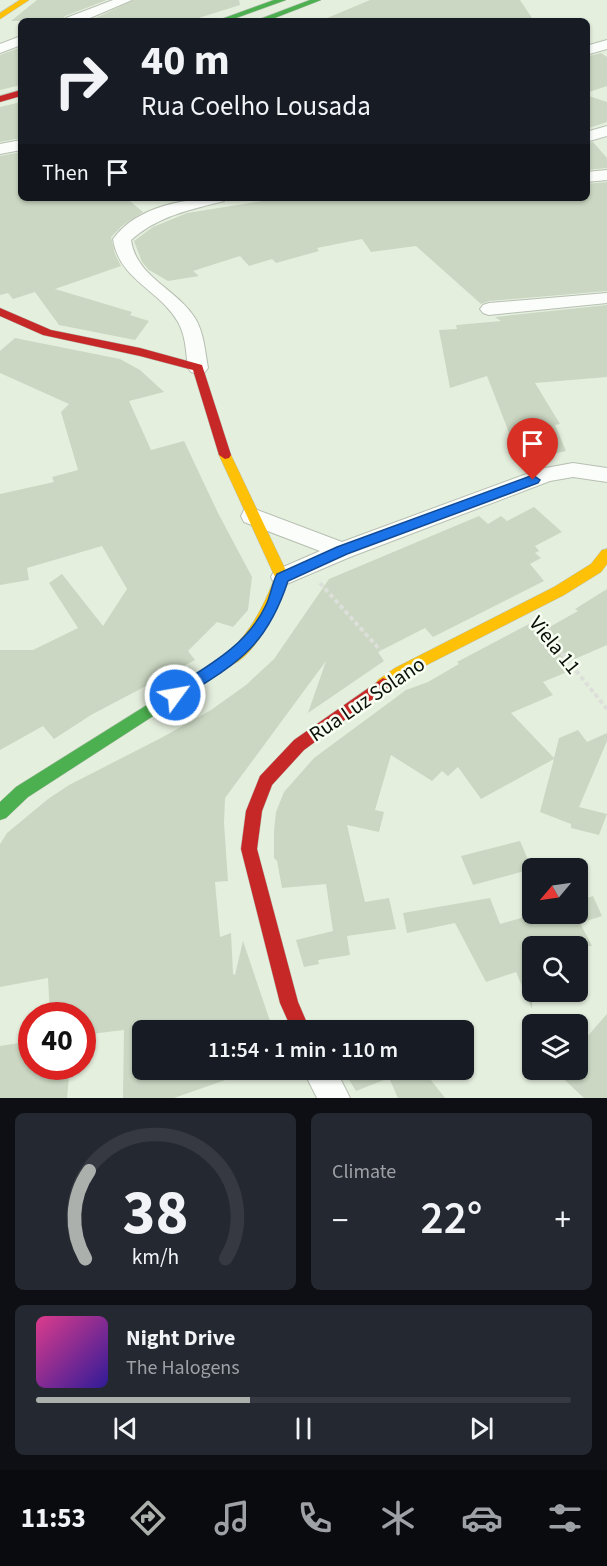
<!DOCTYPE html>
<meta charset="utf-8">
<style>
body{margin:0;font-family:"Source Sans 3",sans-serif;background:#242831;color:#f1f3f6;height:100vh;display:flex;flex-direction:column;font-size:22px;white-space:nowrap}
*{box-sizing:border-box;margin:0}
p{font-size:20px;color:#9ea1a6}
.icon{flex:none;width:33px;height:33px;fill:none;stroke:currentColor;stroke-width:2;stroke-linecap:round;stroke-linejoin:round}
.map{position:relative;height:1098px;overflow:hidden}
.panel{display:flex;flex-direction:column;gap:15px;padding:15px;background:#0d0f14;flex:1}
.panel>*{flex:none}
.hud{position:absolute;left:18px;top:18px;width:572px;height:183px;border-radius:9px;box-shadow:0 2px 4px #0004;background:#171b24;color:#f1f3f6;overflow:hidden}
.needle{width:39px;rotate:241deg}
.tools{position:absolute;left:522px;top:858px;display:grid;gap:12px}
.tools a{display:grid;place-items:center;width:66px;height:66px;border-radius:9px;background:#171b24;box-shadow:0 2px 4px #0004;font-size:30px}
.speed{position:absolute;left:18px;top:1002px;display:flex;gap:12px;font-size:30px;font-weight:700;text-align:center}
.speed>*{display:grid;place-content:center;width:78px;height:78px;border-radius:50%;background:#171b24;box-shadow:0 2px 4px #0004;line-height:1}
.speed .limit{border:9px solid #d22;background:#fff;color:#111}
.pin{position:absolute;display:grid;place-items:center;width:51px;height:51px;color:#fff;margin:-62px -26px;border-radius:50% 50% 50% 0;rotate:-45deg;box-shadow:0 0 6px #0007}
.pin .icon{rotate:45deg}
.me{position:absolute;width:66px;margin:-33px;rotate:58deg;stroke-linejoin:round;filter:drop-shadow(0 0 4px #0008)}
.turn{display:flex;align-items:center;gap:21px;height:126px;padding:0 24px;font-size:27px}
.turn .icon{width:78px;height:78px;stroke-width:2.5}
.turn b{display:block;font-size:42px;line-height:51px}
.then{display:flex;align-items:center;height:57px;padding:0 24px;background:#0003;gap:12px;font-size:22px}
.big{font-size:45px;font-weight:600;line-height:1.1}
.panel .card{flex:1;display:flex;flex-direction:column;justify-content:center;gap:9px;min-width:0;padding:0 21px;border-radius:9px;background:#242831}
.panel .dial{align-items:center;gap:0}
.dial svg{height:156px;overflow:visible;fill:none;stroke:#363941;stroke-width:7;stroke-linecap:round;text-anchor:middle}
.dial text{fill:#f1f3f6;stroke:none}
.song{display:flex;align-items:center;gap:18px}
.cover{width:72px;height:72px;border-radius:9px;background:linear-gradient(135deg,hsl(330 70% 55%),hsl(250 70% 35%))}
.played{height:6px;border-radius:3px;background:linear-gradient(90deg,#acb0ad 40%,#363941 40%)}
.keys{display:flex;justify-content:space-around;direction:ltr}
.heat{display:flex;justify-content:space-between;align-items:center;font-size:33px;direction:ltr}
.panel .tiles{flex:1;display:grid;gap:15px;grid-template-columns:1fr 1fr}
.card:last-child{grid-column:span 2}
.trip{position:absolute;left:132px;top:1020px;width:342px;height:60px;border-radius:9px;background:#171b24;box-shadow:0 2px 4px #0004;font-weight:600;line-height:60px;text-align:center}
.tab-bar{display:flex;height:96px;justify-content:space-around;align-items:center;background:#090b0e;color:#9ea1a6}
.tab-bar .icon{width:42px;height:42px}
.tab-bar .active{color:#acb0ad}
.tab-bar b{font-size:27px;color:#f1f3f6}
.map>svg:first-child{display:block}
.building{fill:#cbd7c2}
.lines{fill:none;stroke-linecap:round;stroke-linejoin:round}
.street-casing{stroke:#b7bfb2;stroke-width:2}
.fast-casing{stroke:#b7bfb2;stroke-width:1}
.slow-casing{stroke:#b7bfb2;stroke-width:1}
.jam-casing{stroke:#b7bfb2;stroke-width:1}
.path{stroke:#dcdfda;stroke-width:4;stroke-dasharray:4.5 3;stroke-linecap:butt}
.street{fill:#fbfdfa;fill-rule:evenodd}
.fast{fill:#4caf50;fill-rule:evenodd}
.slow{fill:#ffc107;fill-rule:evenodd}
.jam{fill:#c62828;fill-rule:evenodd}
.route{fill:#1a73e8;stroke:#114b97;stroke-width:1.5}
.labels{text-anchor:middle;stroke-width:5;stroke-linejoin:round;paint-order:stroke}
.street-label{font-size:21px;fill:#0b1108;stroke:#f7fef2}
</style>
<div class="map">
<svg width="607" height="1098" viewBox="0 0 607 1098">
<rect width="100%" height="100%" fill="#e5efde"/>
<g class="building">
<path d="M37,0H107L65,16L62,21H11Z"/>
<path d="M134,0H239L240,5L189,21H89Z"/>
<path d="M370,0H520L534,21H320Z"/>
<path d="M21,47V85L0,90V55Z"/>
<path d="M601,53L607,57V86L586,93V57Z"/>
<path d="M586,95L607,102V122L586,129Z"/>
<path d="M21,102V138L0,142V107Z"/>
<path d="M593,142L607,158V168L586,170V144Z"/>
<path d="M21,152V198H126L143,212L122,226L111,237L115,254L121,266L55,289L132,312L130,315L149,321L135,340L59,325L35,292L13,299L8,293L0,295V156Z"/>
<path d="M607,182V291L489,301L481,304L416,246L371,252L362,239L317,248L319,251L276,263L272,259L249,266L240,256L193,271L199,276L168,281L149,270L142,262L134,241L153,227L187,213L281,198H586V184Z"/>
<path d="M607,305V377L535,383L560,424L555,425L566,451L520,461L487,376L450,388L439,330L457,329L456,325L501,321L495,317Z"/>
<path d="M15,338L120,359L140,370L164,392L129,401L151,450L184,441L218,513L252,577L248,610L233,627L217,622L188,651L195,660L91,715L54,739L43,726L0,750V650H33L78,628L49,583L62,574L103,626L127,589L102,546L27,568L29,580L0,585V494L54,482L52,477L78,470L61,412L69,404L0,373V351Z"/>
<path d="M534,507L562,532L535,546L539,551L535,553L541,558L530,564L544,581L433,637L425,628L378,652L384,661L308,713L326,661L225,798L224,823L228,881L215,882L220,937L231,933L233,974L235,975L243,941L273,1030H142V1070H254L174,1098H123L124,1030L82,1035V1016H50L48,978L0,987V844L7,833L48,799L69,785L161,738L211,710L246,685L274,659L329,579L479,516L488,524L501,516L507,521Z"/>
<path d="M607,589V645L561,665L567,672L543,682L553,695L511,713L554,758L559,738L578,730L587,742L607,733V741L579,807L607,814L599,835L571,828V824L540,812L554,759L481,799L458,767L448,776L442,771L432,781L391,755L375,810L384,812L379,832L347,825L365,902L389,898L396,929L347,936L350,955L318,960L319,964L304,967L296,940L333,931L326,884L282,888L277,861L274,858V831L276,812L284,792L314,758L406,690L428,682L459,664L457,662L529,624L537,634L578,611L575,609Z"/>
<path d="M520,841L532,869L473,885L461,856Z"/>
<path d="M593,896L602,916L580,923L592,946H532V1009L516,972L486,982L455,923L407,933L403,913L490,898L500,924L535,914H575L578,918V901Z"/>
<path d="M607,1014V1098H584L554,1070H578V1047Z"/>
<path d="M32,1041V1066H70L67,1098H0V1046Z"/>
<path d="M343,1070H423L445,1098H398L389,1078L356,1091Z"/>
</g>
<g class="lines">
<defs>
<g id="street">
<path d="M113,0H132L83,21H64L66,18Z"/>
<path d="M21,36V45L0,53V44Z"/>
<path d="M607,40V49L586,55V46Z"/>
<path d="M607,126V136L586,142V132Z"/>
<path d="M21,140V150L0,154V144Z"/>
<path d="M607,170V180L586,182V172Z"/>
<path d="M226,198L224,201C189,210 158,216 131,240C136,277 177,289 195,318C204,333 205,351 208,368L205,372L198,374L191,372L188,368C186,353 186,336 178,322C160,290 119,280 113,239C138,205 188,198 226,198Z"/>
<path d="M607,293V303L489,315L483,313L480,309L483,305L489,303Z"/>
<path d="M573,463L607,468V482L573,477L550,481L350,557L282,586L274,583L271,577L274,571L320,551L244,522L241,516L244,510L252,508L342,542L540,469Z"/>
<path d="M303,1070H336L350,1098H317Z"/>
</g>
<g id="fast">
<path d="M274,0H286L228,21H216Z"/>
<path d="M310,0H321L267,21L260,19Z"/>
<path d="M227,655L232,657L234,661L232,665L28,797L6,818L0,820V802L16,787Z"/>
</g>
<g id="slow">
<path d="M20,0H29L0,19V13Z"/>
<path d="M225,451L231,455L289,577C278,605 258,657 227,667L222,665L220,661L222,657C249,636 263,608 275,577L219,455Z"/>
<path d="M607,549V564L601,572L564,595L405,676C397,682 388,692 378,688L376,684L378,680L395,668L554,587L591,564L602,550Z"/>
</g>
<g id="jam">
<path d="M21,90V96L0,102V96Z"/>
<path d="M0,308L51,330L140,348L202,365L231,455L229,458L225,459L219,455L193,370L140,356L43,335L0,316Z"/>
<path d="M383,678L388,680L390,684L388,688L304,750L272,785L262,811L257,849L298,1002L310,1030H292L280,1003L241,849L246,811L260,776L294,740Z"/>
</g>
</defs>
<use href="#street" class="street-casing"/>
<use href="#fast" class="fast-casing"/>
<use href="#slow" class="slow-casing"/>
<use href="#jam" class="jam-casing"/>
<g class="path">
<path d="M320,583L381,651"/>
<path d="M543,630L607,709"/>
</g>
<use href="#street" class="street"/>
<use href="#fast" class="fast"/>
<use href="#slow" class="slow"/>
<use href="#jam" class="jam"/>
</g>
<path class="route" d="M533,475L540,480L538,483L347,554L288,581C266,648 237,663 180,699L175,701L170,699L167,695L170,690C206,667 247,646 266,605C271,595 272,583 277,574L337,547Z"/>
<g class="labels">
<g class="street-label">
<text transform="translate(555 645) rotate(51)" y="7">Viela 11</text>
<text transform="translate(367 699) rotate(-34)" y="7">Rua Luz Solano</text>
</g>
</g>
</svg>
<div class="tools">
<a><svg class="needle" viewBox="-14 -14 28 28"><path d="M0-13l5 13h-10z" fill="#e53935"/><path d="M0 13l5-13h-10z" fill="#9ea1a6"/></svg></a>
<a><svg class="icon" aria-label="search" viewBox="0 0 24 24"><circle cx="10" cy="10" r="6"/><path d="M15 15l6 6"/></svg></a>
<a><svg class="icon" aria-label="layers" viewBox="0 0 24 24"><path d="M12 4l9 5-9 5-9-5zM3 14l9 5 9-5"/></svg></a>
</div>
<div class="speed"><div class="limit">40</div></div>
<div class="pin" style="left:533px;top:480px;background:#d93025"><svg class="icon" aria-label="arrive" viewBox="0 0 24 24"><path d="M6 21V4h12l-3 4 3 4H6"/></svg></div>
<svg class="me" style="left:175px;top:695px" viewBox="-20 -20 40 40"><circle r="17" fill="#1a73e8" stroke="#fff" stroke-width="3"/><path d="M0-11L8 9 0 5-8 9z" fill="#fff"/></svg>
<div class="trip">11:54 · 1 min · 110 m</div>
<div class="hud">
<div class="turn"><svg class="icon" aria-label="right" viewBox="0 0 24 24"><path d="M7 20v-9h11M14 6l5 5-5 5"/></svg><div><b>40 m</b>Rua Coelho Lousada</div></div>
<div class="then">Then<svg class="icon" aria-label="arrive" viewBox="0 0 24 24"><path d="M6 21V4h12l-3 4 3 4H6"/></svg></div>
</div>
</div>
<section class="panel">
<div class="tiles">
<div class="card dial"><svg viewBox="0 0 100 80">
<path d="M14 69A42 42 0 1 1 86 69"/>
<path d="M14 69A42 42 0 0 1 16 24" stroke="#acb0ad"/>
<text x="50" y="56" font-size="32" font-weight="700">38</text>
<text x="50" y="72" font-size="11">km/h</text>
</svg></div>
<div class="card"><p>Climate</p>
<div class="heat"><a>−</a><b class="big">22°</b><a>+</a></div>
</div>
<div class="card">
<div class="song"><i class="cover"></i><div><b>Night Drive</b><p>The Halogens</p></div></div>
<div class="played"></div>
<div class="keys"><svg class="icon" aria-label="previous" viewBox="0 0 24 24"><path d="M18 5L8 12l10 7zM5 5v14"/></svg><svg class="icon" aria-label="pause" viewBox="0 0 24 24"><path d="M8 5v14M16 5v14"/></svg><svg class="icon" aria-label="next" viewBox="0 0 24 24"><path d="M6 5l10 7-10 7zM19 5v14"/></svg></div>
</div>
</div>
</section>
<nav class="tab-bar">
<b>11:53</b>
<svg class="icon active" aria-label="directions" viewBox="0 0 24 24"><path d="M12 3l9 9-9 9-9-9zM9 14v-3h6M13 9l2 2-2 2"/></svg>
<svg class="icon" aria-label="music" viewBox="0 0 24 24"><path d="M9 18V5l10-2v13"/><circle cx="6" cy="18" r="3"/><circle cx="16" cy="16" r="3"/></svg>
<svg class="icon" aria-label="phone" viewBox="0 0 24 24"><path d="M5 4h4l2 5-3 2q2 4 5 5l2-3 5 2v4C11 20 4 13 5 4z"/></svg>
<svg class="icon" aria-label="climate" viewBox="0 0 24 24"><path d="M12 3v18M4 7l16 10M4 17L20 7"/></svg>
<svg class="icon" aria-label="car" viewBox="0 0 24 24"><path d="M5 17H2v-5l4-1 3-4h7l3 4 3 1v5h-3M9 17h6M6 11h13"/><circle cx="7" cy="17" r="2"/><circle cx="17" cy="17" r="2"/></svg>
<svg class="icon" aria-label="filters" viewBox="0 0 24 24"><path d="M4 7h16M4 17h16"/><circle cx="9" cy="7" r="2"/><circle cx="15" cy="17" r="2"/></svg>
</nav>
